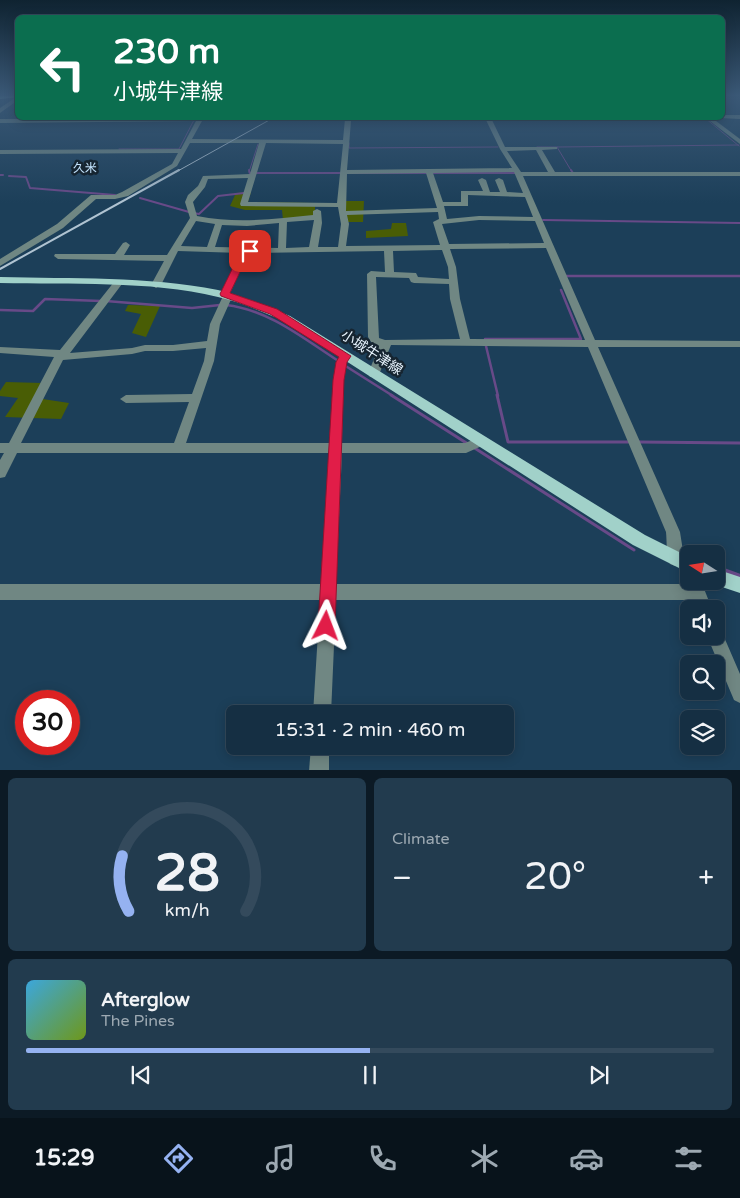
<!DOCTYPE html>
<meta charset="utf-8">
<style>
body{margin:0;font-family:"Varela Round","Noto Sans JP",sans-serif;background:#223b4e;color:#f1f3f6;height:100vh;display:flex;flex-direction:column;font-size:19px;white-space:nowrap}
*{box-sizing:border-box;margin:0}
p{font-size:16px;color:#9da9b2}
.icon{flex:none;width:28px;height:28px;fill:none;stroke:currentColor;stroke-width:2;stroke-linecap:round;stroke-linejoin:round}
.map{position:relative;height:770px;overflow:hidden}
.panel{display:flex;flex-direction:column;gap:8px;padding:8px;background:#0c1a25;flex:1}
.panel>*{flex:none}
.top-card{position:absolute;left:15px;top:15px;width:710px;height:105px;border-radius:8px;box-shadow:0 2px 12px #0003,0 0 0 1px #344a5c;background:#0b6e4f;color:#fff;overflow:hidden}
.needle{width:32px;rotate:282deg}
.controls{position:absolute;left:680px;top:545px;display:grid;gap:10px}
.controls a{display:grid;place-items:center;width:45px;height:45px;border-radius:8px;background:#152f43;box-shadow:0 2px 12px #0003,0 0 0 1px #344a5c;font-size:25px}
.speed{position:absolute;left:15px;top:690px;display:flex;gap:10px;font-size:25px;font-weight:700;text-align:center}
.speed>*{display:grid;place-content:center;width:65px;height:65px;border-radius:50%;background:#152f43;box-shadow:0 2px 12px #0003,0 0 0 1px #344a5c;line-height:1}
.speed .limit{border:8px solid #d22;background:#fff;color:#111}
.pin{position:absolute;display:grid;place-items:center;width:42px;height:42px;color:#fff;margin:-21px;border-radius:10px;box-shadow:0 2px 8px #0006}
.me{position:absolute;width:55px;margin:-28px;rotate:3deg;stroke-linejoin:round;filter:drop-shadow(0 0 4px #0008)}
.turn{display:flex;align-items:center;gap:18px;height:105px;padding:0 15px;font-size:22px}
.turn .icon{width:65px;height:65px;stroke-width:2.5}
.turn b{display:block;font-size:35px;line-height:42px}
.big{font-size:38px;font-weight:600;line-height:1.1}
.panel .widget{flex:1;display:flex;flex-direction:column;justify-content:center;gap:8px;min-width:0;padding:0 18px;border-radius:8px;background:#223b4e}
.panel .dial{align-items:center;gap:0}
.dial svg{height:130px;overflow:visible;fill:none;stroke:#344a5c;stroke-width:7;stroke-linecap:round;text-anchor:middle}
.dial text{fill:#f1f3f6;stroke:none}
.song{display:flex;align-items:center;gap:15px}
.cover{width:60px;height:60px;border-radius:8px;background:linear-gradient(135deg,hsl(200 70% 55%),hsl(80 70% 35%))}
.played{height:5px;border-radius:2px;background:linear-gradient(90deg,#95b2f1 50%,#344a5c 50%)}
.keys{display:flex;justify-content:space-around;direction:ltr}
.heat{display:flex;justify-content:space-between;align-items:center;font-size:28px;direction:ltr}
.panel .tiles{flex:1;display:grid;gap:8px;grid-template-columns:1fr 1fr}
.widget:last-child{grid-column:span 2}
.trip{position:absolute;left:226px;top:705px;width:288px;height:50px;border-radius:8px;background:#152f43;box-shadow:0 2px 12px #0003,0 0 0 1px #344a5c;font-weight:600;line-height:50px;text-align:center}
.tabs{display:flex;height:80px;justify-content:space-around;align-items:center;background:#08131b;color:#9da9b2}
.tabs .icon{width:35px;height:35px}
.tabs .selected{color:#95b2f1}
.tabs b{font-size:22px;color:#f1f3f6}
.map>svg:first-child{display:block}
.green{fill:#495d05}
.lines{fill:none;stroke-linecap:round;stroke-linejoin:round}
.stream-far4{stroke:#684a88;stroke-width:1}
.stream-far3{stroke:#684a88;stroke-width:2}
.stream-far2{stroke:#684a88;stroke-width:2.5}
.stream-far1{stroke:#684a88;stroke-width:3}
.stream{stroke:#684a88;stroke-width:4}
.minor{fill:#708783;fill-rule:evenodd}
.major{fill:#a1d1c9;fill-rule:evenodd}
.highway{fill:#b4eee4;fill-rule:evenodd}
.rail-far1{stroke:#b0c3d1;stroke-width:1}
.rail{stroke:#b0c3d1;stroke-width:2}
.route{fill:#e11d48;stroke:#92132f}
.labels{text-anchor:middle;stroke-width:5;stroke-linejoin:round;paint-order:stroke}
.far-neighbourhood-label{font-size:12px;fill:#c3e3fd;stroke:#162531}
.street-label{font-size:14px;fill:#e7f3fd;stroke:#162531}
</style>
<div class="map">
<svg width="740" height="771" viewBox="0 0 740 771">
<rect width="100%" height="100%" fill="#1c3f59"/>
<g class="green">
<path d="M251,192L248,202L315,203V216L283,220L282,210H245L230,206L236,193Z"/>
<path d="M344,201H364L363,222H348Z"/>
<path d="M392,223H406L408,236L366,238V231L391,229Z"/>
<path d="M128,305L160,306L146,337L132,333L141,314L125,311Z"/>
<path d="M6,382L42,383L36,398L69,403L61,419L5,417L18,398L0,396V391Z"/>
</g>
<g class="lines">
<g class="stream-far4">
<path d="M705,118L739,146"/>
<path d="M349,143V148L498,147"/>
<path d="M537,147H557"/>
<path d="M119,149H179L195,118"/>
<path d="M249,172L258,144"/>
<path d="M572,172L557,147L739,145"/>
</g>
<g class="stream-far3">
<path d="M249,170L250,174"/>
<path d="M250,173H516"/>
<path d="M571,173H573L571,170"/>
<path d="M0,175H3"/>
<path d="M9,176L26,177L30,188L115,195"/>
<path d="M140,198L189,212"/>
<path d="M194,213L199,214L218,196L244,193"/>
<path d="M543,220L740,223"/>
</g>
<g class="stream-far2">
<path d="M565,276H740"/>
<path d="M106,301L192,308L220,305"/>
<path d="M226,305C270,310 304,339 340,362"/>
<path d="M0,310L33,311L45,299L101,301"/>
<path d="M485,339H581L561,290"/>
<path d="M486,346L498,396"/>
<path d="M344,365L393,396"/>
</g>
<g class="stream-far1">
<path d="M391,395L468,444"/>
<path d="M497,395L508,442H628"/>
<path d="M639,442L740,443"/>
<path d="M473,447L634,550"/>
</g>
<path class="stream" d="M716,567L740,576"/>
<g class="minor">
<path d="M18,96V100L0,113V108Z"/>
<path d="M722,115H740V119L720,118H722Z"/>
<path d="M263,118L265,119L262,121H202L192,139L343,140L345,119L347,118H607L604,120H492L505,147H557V149L542,150L555,172H740V176H523L595,340L740,341V347H598L680,532L683,551L680,564L675,566L670,564C666,556 667,541 666,532L588,347L391,345L378,377H370L368,374L379,346L371,342L368,337L367,274L371,271L385,272L384,251L249,253L230,293L233,295L220,324L214,361L186,443H330L336,362L341,353H349L350,356C340,372 343,422 342,443H465L480,437L484,439L486,442L484,445L466,453H342L336,584H687L685,581L689,575V581H701L712,609H696L692,600H336L331,714H313L320,600H0V584H321L329,453H17L5,477L0,478V460L4,453H0V443H9L54,357L0,353V347L60,350L114,282L117,281L122,284L70,353L132,348L145,345H173L207,341L210,324L223,296L220,294L241,253L178,251L161,285L156,288L151,285L164,261L58,259L54,256L55,254H115L123,243L126,242L130,245L124,255H167L190,218L185,202L188,195L198,186L203,176L250,174L259,143H190L177,166L128,196L115,199H96L63,228L0,266V259L57,224L91,195H115L122,192L172,164L178,153L0,154V150L181,149L196,121L0,123V119ZM486,120L500,149L512,168L347,170L351,121ZM266,143L343,144L337,203L248,202ZM536,150L548,172H521L507,151ZM514,172L523,193L507,192L503,180L499,178L495,180L500,192H490L486,180L482,178L478,180L483,191H461V202H443L433,173ZM426,173L437,208L346,211L347,174ZM248,178L240,204L241,206L338,207L341,224L338,247H318L322,223L321,211L317,209L313,211V215C274,219 237,224 197,216L193,202L205,187L208,179ZM468,195L525,197L533,217L479,216L447,219L444,206H468ZM438,212L439,219L433,222L440,245L346,246L349,224L347,215ZM314,220L309,247L286,248L287,222ZM479,220L535,221L544,243L449,244L442,224ZM196,221L215,224L207,247L181,246ZM279,223L278,248L215,247L222,225L247,226ZM546,248L585,340L470,339L460,299L456,267L450,249ZM442,250L448,267L449,279L418,277L416,273L394,272L393,251ZM376,277L409,278L411,282L414,283L449,284L450,299L460,339L385,340L379,338ZM206,348L204,361L192,394L126,395L120,399L126,403L189,402L174,443H21L63,360L132,354L145,351H173Z"/>
<path d="M706,118H712L740,139V144Z"/>
<path d="M716,628L721,630L740,674V703L734,700L707,636H716Z"/>
<path d="M311,746H329V771H309Z"/>
</g>
<g class="major">
<path d="M0,277C73,279 146,276 218,290C243,296 266,306 290,316L645,535L689,557V573L633,545L282,320C261,311 240,302 218,297C147,280 72,285 0,283Z"/>
<path d="M716,569L740,577V593L710,583L709,581H716Z"/>
</g>
<path class="highway" d="M0,95H18V97L0,99Z"/>
<path class="rail-far1" d="M176,172L273,118"/>
<path class="rail" d="M0,269L179,170"/>
</g>
<linearGradient id="sky" x2="0" y2="1"><stop stop-color="#0f2331"/><stop offset="0.47" stop-color="#3a5876"/><stop offset="1" stop-color="#3a5876" stop-opacity="0"/></linearGradient>
<rect width="740" height="203" fill="url(#sky)"/>
<path class="route" d="M250,248L254,251L249,253L230,293L277,309L351,356L347,362L344,380L335,626L332,632L326,634L321,632L318,626L333,380L336,362L339,357L270,314L221,296L220,294L241,251Z"/>
<g class="labels">
<g class="far-neighbourhood-label">
<text x="85" y="172">久米</text>
</g>
<g class="street-label">
<text transform="translate(372 352) rotate(33)" y="5">小城牛津線</text>
</g>
</g>
</svg>
<div class="controls">
<a><svg class="needle" viewBox="-14 -14 28 28"><path d="M0-13l5 13h-10z" fill="#e53935"/><path d="M0 13l5-13h-10z" fill="#9da9b2"/></svg></a>
<a><svg class="icon" aria-label="sound" viewBox="0 0 24 24"><path d="M4 9h4l5-4v14l-5-4H4zM17 9q2 3 0 6"/></svg></a>
<a><svg class="icon" aria-label="search" viewBox="0 0 24 24"><circle cx="10" cy="10" r="6"/><path d="M15 15l6 6"/></svg></a>
<a><svg class="icon" aria-label="layers" viewBox="0 0 24 24"><path d="M12 4l9 5-9 5-9-5zM3 14l9 5 9-5"/></svg></a>
</div>
<div class="speed"><div class="limit">30</div></div>
<div class="pin" style="left:250px;top:251px;background:#d93025"><svg class="icon" aria-label="arrive" viewBox="0 0 24 24"><path d="M6 21V4h12l-3 4 3 4H6"/></svg></div>
<svg class="me" style="left:326px;top:626px" viewBox="-20 -20 40 40"><path d="M0-17L14 15 0 8-14 15z" fill="#e11d48" stroke="#fff" stroke-width="4"/></svg>
<div class="trip">15:31 · 2 min · 460 m</div>
<div class="top-card">
<div class="turn"><svg class="icon" aria-label="left" viewBox="0 0 24 24"><path d="M17 20v-9H6M10 6l-5 5 5 5"/></svg><div><b>230 m</b>小城牛津線</div></div>
</div>
</div>
<section class="panel">
<div class="tiles">
<div class="widget dial"><svg viewBox="0 0 100 80">
<path d="M14 69A42 42 0 1 1 86 69"/>
<path d="M14 69A42 42 0 0 1 10 35" stroke="#95b2f1"/>
<text x="50" y="56" font-size="32" font-weight="700">28</text>
<text x="50" y="72" font-size="11">km/h</text>
</svg></div>
<div class="widget"><p>Climate</p>
<div class="heat"><a>−</a><b class="big">20°</b><a>+</a></div>
</div>
<div class="widget">
<div class="song"><i class="cover"></i><div><b>Afterglow</b><p>The Pines</p></div></div>
<div class="played"></div>
<div class="keys"><svg class="icon" aria-label="previous" viewBox="0 0 24 24"><path d="M18 5L8 12l10 7zM5 5v14"/></svg><svg class="icon" aria-label="pause" viewBox="0 0 24 24"><path d="M8 5v14M16 5v14"/></svg><svg class="icon" aria-label="next" viewBox="0 0 24 24"><path d="M6 5l10 7-10 7zM19 5v14"/></svg></div>
</div>
</div>
</section>
<nav class="tabs">
<b>15:29</b>
<svg class="icon selected" aria-label="directions" viewBox="0 0 24 24"><path d="M12 3l9 9-9 9-9-9zM9 14v-3h6M13 9l2 2-2 2"/></svg>
<svg class="icon" aria-label="music" viewBox="0 0 24 24"><path d="M9 18V5l10-2v13"/><circle cx="6" cy="18" r="3"/><circle cx="16" cy="16" r="3"/></svg>
<svg class="icon" aria-label="phone" viewBox="0 0 24 24"><path d="M5 4h4l2 5-3 2q2 4 5 5l2-3 5 2v4C11 20 4 13 5 4z"/></svg>
<svg class="icon" aria-label="climate" viewBox="0 0 24 24"><path d="M12 3v18M4 7l16 10M4 17L20 7"/></svg>
<svg class="icon" aria-label="car" viewBox="0 0 24 24"><path d="M5 17H2v-5l4-1 3-4h7l3 4 3 1v5h-3M9 17h6M6 11h13"/><circle cx="7" cy="17" r="2"/><circle cx="17" cy="17" r="2"/></svg>
<svg class="icon" aria-label="filters" viewBox="0 0 24 24"><path d="M4 7h16M4 17h16"/><circle cx="9" cy="7" r="2"/><circle cx="15" cy="17" r="2"/></svg>
</nav>
